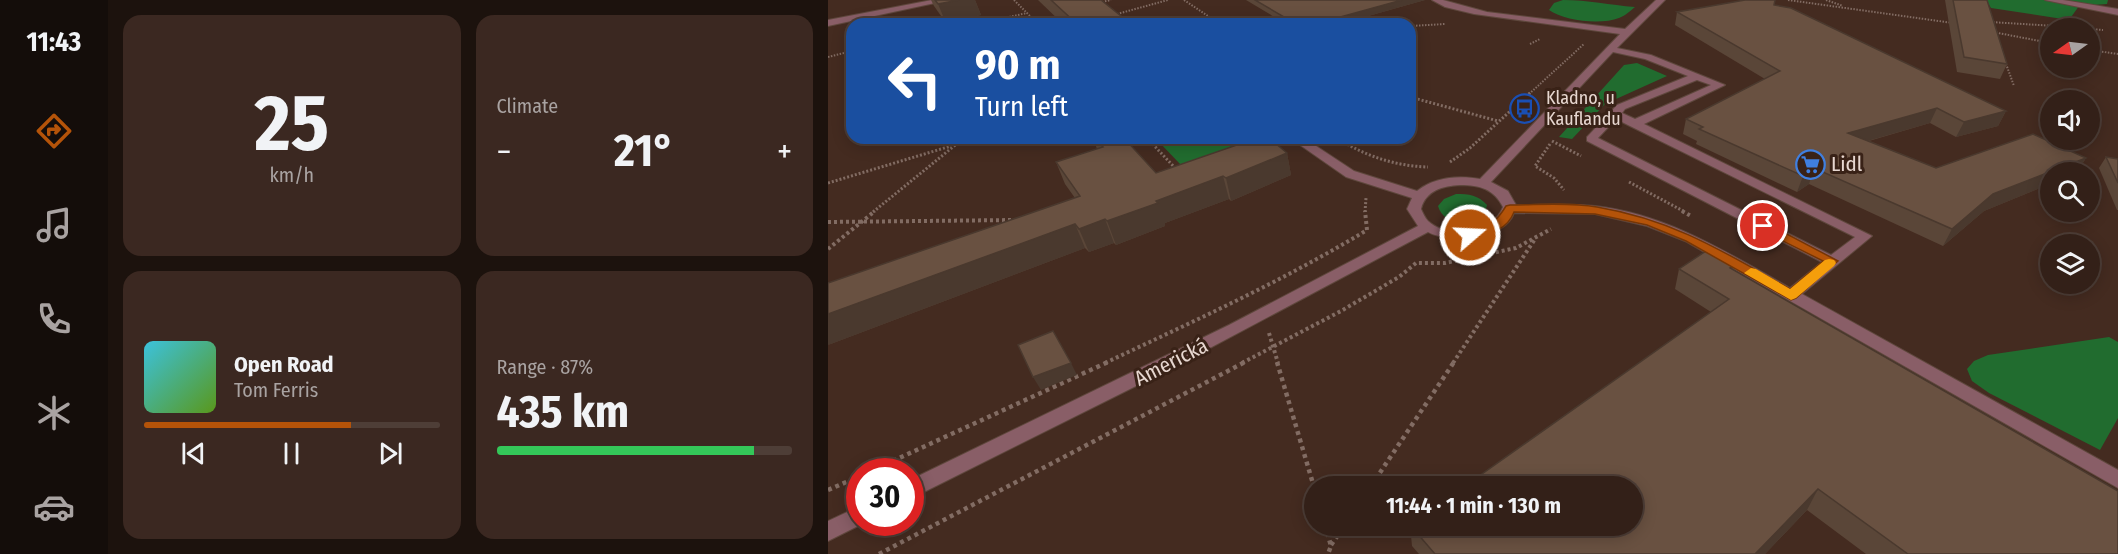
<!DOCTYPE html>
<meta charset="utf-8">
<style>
body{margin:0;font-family:"Fira Sans Condensed",sans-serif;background:#3b2821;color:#f1f3f6;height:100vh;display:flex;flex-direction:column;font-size:22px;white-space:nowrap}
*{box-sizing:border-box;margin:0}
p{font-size:20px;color:#a9a3a2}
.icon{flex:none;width:33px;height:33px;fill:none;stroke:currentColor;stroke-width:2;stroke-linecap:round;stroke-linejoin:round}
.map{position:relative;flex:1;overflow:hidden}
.side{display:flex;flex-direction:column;gap:15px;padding:15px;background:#1c120d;width:720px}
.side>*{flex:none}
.guide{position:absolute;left:18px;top:18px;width:570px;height:126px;border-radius:18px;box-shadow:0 3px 15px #0003,0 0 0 2px #4e3e37;background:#1a4fa0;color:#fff;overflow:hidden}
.needle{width:39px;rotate:256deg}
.tools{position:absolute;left:1212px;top:18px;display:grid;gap:12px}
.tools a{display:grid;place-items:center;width:60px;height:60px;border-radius:50%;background:#332018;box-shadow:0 3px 15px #0003,0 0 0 2px #4e3e37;font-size:30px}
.speed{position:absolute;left:18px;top:458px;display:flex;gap:12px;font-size:30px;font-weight:700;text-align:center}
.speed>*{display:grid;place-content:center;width:78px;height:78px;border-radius:50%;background:#332018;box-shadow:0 3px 15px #0003,0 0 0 2px #4e3e37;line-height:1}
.speed .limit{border:9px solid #d22;background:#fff;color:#111}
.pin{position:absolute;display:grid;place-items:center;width:51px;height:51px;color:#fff;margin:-26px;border:3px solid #fff;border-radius:50%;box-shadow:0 2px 6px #0007}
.me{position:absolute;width:66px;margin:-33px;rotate:71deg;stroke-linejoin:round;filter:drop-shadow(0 0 4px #0008)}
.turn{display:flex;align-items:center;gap:21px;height:126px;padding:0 30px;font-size:27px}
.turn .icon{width:78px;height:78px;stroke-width:2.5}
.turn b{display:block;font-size:42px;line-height:51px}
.big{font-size:45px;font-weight:700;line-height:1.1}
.side .card{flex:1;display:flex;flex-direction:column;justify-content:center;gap:9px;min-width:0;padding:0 21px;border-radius:18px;background:#3b2821}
.side .dial{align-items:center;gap:0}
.dial b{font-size:78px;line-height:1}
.song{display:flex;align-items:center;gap:18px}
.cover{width:72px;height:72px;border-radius:9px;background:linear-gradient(135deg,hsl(190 70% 55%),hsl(90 70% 35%))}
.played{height:6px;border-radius:3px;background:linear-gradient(90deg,#b45309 70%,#4e3e37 70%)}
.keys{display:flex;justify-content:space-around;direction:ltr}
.heat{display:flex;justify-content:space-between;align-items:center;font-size:33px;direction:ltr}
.charge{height:9px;border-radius:4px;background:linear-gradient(90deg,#34c759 87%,#4e3e37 0)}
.side .tiles{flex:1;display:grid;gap:15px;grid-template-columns:repeat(2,1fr)}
.trip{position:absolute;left:476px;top:476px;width:339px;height:60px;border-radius:30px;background:#332018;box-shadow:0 3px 15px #0003,0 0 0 2px #4e3e37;font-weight:700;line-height:60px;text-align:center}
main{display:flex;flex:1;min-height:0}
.tabs{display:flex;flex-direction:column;width:108px;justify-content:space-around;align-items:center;background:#140d0a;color:#a9a3a2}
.tabs .icon{width:42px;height:42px}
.tabs .current{color:#b45309}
.tabs b{font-size:27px;color:#f1f3f6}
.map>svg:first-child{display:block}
.green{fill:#216c2f}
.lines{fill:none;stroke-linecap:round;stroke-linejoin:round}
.minor-casing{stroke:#5e473c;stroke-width:2}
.path-far3{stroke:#826c63;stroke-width:2;stroke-dasharray:1.5 1.5;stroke-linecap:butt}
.path-far2{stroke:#826c63;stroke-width:3;stroke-dasharray:2 2;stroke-linecap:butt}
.path-far1{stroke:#826c63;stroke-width:4;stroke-dasharray:3 3;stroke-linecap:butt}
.path{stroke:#826c63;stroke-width:4.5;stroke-dasharray:4 4;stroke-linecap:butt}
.minor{fill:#895e67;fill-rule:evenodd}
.wall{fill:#5a4638}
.shaded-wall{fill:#4a392e}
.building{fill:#695141;stroke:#4a392e;stroke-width:1.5}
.route{fill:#b45309;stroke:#753606;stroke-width:1.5}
.slow{fill:#f59e0b}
.labels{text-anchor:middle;stroke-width:6;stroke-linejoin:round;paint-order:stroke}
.far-poi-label{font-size:18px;fill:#e7d7d0;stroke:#392217;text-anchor:start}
.poi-label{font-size:21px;fill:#e7d7d0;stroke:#392217;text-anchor:start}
.street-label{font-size:21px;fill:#e7d7d0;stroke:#392217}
</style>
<main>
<nav class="tabs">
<b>11:43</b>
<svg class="icon current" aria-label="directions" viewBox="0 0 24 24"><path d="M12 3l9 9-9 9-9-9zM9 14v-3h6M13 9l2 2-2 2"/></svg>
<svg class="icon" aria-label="music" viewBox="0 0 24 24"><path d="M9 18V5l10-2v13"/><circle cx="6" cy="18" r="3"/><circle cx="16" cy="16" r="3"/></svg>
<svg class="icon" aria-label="phone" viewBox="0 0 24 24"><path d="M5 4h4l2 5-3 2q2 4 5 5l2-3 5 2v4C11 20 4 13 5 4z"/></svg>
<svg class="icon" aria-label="climate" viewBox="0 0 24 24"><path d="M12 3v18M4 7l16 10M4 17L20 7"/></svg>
<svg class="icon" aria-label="car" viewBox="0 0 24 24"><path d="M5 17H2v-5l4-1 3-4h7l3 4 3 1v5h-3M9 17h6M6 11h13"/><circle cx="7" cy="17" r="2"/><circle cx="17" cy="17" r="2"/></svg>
</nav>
<section class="side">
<div class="tiles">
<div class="card dial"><b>25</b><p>km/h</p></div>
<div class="card"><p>Climate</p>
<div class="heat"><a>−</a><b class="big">21°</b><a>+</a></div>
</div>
<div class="card">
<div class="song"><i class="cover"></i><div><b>Open Road</b><p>Tom Ferris</p></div></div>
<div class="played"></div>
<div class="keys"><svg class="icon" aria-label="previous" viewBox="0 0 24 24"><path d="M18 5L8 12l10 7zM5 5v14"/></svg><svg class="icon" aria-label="pause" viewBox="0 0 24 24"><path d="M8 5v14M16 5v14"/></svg><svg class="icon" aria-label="next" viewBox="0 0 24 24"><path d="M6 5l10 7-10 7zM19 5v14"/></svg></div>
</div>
<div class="card"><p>Range · 87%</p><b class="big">435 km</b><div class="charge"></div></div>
</div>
</section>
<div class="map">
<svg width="1290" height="554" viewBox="0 0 1290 554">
<rect width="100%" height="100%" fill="#442b20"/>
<g class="green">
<path d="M735,0C760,0 782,5 807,7C802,11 797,16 791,18C773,25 736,21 721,10L726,3Z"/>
<path d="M1158,0H1280L1279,4L1251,6L1241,20L1163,8Z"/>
<path d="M809,63L839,76L777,104L744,139L731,137L796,65Z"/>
<path d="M330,138H429L353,165L330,141Z"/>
<path d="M628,194C641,194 650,195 659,205L657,213C643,223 616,227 610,206L616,199Z"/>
<path d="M1281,337L1290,342V418L1272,450L1161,393L1144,381L1139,369L1146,361L1160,355Z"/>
</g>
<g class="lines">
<defs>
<g id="minor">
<path d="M104,0H121L0,26V20Z"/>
<path d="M604,0H615L659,12L797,29L828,0H837L789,48L823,55L897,85L816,124L1044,236L974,294L1290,470V488L857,241L819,226L767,214L686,213C677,240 621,244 600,232L348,366L82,499V480L401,325L590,226L579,209L584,198L518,177L462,138H476L526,171L589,191C606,177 631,175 652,179L792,34L646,14L617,7ZM785,52L817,59L860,76L789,105L759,137V141L994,262L962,288C900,253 839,214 767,206C741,203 714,205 688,205L680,191L663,182ZM869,80L883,85L807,119L794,113L797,109ZM788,119L802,126L1027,237L1003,255L770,138ZM632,185C652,185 666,189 675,207C666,232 620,240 600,221C597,218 595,213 593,209C598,190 615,186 632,185Z"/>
<path d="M1217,0H1235L1290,9V15Z"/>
<path d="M32,506V522H38L0,541V521Z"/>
</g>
</defs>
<use href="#minor" class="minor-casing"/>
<g class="path-far3">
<path d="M186,0L210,24"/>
<path d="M356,0L392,24"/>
<path d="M960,0L1125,23"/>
<path d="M998,0L1015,6"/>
<path d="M274,2L283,0"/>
<path d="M289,14L340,0"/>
<path d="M1162,22L1260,28"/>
<path d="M149,24L199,13"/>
<path d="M582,26L617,24"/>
<path d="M1262,29L1275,30"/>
<path d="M1165,32L1222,43"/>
<path d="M1262,34L1273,51"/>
<path d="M702,44L712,39"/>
<path d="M1262,50L1290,54"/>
<path d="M0,57L24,51"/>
<path d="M1177,61L1186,86"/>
<path d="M701,94L756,44"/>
</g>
<g class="path-far2">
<path d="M582,97L670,121"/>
<path d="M319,138L348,169"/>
<path d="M509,138C537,156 567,166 600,167"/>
<path d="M724,141L753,156"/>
<path d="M722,144L707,166L726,178L736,190"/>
<path d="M622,162L642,148L703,92"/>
<path d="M801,182L857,212"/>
<path d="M0,183L123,146"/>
<path d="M45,212L136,138"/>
<path d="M537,212L538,198"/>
</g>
<g class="path-far1">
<path d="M854,211L863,216"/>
<path d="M0,222L186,220"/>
<path d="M0,249L47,211"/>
<path d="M441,333L450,363"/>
<path d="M277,363C366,321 455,281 539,230L537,211"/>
<path d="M414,363L513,311L571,277L588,263H617L688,248L723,229"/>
<path d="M625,363L707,239"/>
</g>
<g class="path">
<path d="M449,362L486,487"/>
<path d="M43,471L280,362"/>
<path d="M543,486L626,362"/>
<path d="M0,490L32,476"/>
<path d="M497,525L503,546L500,554"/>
<path d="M503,545L517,525"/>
<path d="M51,554L417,362"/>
</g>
<use href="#minor" class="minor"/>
</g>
<g class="wall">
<path d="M103,0H147L153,15L118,23L106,6Z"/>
<path d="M210,0H273L303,24H235Z"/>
<path d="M418,0H597L512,24H458Z"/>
<path d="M1117,0H1159L1179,64L1172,79L1129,72Z"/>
<path d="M946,5L1178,111L1170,126L1128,137L1102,123L1041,141L1108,168L1258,158L1249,172H1222V184L1156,211L1115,246L981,184L969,192L868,144L869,141L855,134L858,119L937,79L847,25L849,12Z"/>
<path d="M265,138H296L328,173L459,153L463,175L403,201L401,199L337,223V226L288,245L286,243L261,252L257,248L0,345L247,198L237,184L228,162L269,149Z"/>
<path d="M1278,157L1290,159V210H1289L1271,168Z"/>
<path d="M907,264L905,270L1290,554H1038L979,510L937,554H591L584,546L582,525L883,312L847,289L851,269Z"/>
</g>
<g class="shaded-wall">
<path d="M131,0H147L153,15L118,23L110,4Z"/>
<path d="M574,0H597L512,24H487Z"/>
<path d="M1109,108L1102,123L1015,148L1020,133Z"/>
<path d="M1178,111L1170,126L1128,137L1136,122Z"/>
<path d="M459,153L463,175L403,201L398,178Z"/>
<path d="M1258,158L1249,172H1222V184L1156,211L1115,246L1124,229L1165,194Z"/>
<path d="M986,168L981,184L969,192L975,176Z"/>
<path d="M395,176L401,199L337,223V226L288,245L279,221L328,201Z"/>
<path d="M277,219L286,243L261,252L251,229Z"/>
<path d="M247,224L257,248L0,345V314Z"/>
<path d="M243,363L249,375L213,390L205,377Z"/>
<path d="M990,489L979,510L937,554H927Z"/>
</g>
<g class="building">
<path d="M107,0H131L110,4Z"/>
<path d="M223,0H273L303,24H249Z"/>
<path d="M427,0H574L487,24H468Z"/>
<path d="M917,0H947L946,5L963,8L1178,111L1136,122L1109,108L1020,133L1108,168L1205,134L1258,158L1165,194L1124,229L986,168L975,176L871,129L875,127L858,119L952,71L849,12Z"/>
<path d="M1125,0H1159L1179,64L1136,57Z"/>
<path d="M267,138H296L328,173L429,138H441L459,153L398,178L395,176L328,201L330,203L279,221L277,219L251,229L247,224L0,314V283L252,196L228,162L275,147Z"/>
<path d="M1278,157L1290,159V183Z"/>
<path d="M881,249L907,264L902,268L1290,491V554H1080L990,489L927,554H607L582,525H804V486H637L901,299L851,269Z"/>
<path d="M225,331L243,363L205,377L190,345Z"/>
</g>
<path class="route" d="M682,205C710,205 741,202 769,207C846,220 896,252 962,289L995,261L931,229L929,226L931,224H940L1010,261L968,298L963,300L858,241L819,225L767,214L686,212C679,231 660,234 642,239L636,235L638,232C659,226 666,226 678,206Z"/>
<path class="slow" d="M1001,259L1006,260L1008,263L1006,266L968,298L963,300L916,273L923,268L928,269L962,289L997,260Z"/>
<defs>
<symbol id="bus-ring" viewBox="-11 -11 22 22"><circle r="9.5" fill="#392217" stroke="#1a4fb4" stroke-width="1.5"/><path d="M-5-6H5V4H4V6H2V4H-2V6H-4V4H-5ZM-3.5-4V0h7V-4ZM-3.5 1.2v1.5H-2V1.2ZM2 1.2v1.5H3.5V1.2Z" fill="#1a4fb4"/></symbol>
<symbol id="supermarket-ring" viewBox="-11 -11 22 22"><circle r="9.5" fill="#392217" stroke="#3f7fe0" stroke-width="1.5"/><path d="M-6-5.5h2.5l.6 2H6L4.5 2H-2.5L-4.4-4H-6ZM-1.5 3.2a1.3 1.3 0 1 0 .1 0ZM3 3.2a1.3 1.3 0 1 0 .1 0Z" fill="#3f7fe0"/></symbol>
</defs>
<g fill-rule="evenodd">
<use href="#bus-ring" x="680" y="92" width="33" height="33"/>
<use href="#supermarket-ring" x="966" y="148" width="33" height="33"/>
</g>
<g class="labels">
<g class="far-poi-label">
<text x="718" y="104">Kladno, u<tspan x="718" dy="21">Kauflandu</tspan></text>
</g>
<g class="poi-label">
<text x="1003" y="171">Lidl</text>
</g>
<g class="street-label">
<text transform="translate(343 362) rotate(-27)" y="7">Americká</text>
</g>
</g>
</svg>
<div class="tools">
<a><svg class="needle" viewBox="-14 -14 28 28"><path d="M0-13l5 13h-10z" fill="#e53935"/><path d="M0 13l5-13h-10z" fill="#a9a3a2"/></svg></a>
<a><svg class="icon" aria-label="sound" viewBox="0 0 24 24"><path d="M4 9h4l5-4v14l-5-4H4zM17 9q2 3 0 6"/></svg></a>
<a><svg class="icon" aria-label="search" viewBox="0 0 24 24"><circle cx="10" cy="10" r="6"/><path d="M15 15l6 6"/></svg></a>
<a><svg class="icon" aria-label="layers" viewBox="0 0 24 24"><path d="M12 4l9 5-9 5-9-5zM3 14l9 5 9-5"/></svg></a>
</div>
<div class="speed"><div class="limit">30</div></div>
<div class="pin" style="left:935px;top:226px;background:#d93025"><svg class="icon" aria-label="arrive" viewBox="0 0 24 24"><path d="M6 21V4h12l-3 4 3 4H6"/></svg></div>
<svg class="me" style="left:642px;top:235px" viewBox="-20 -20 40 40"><circle r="17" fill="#b45309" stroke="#fff" stroke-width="3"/><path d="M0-11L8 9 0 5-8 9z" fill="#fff"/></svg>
<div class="trip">11:44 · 1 min · 130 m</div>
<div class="guide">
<div class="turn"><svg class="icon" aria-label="left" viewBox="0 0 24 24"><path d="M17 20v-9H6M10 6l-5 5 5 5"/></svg><div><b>90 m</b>Turn left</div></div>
</div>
</div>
</main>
